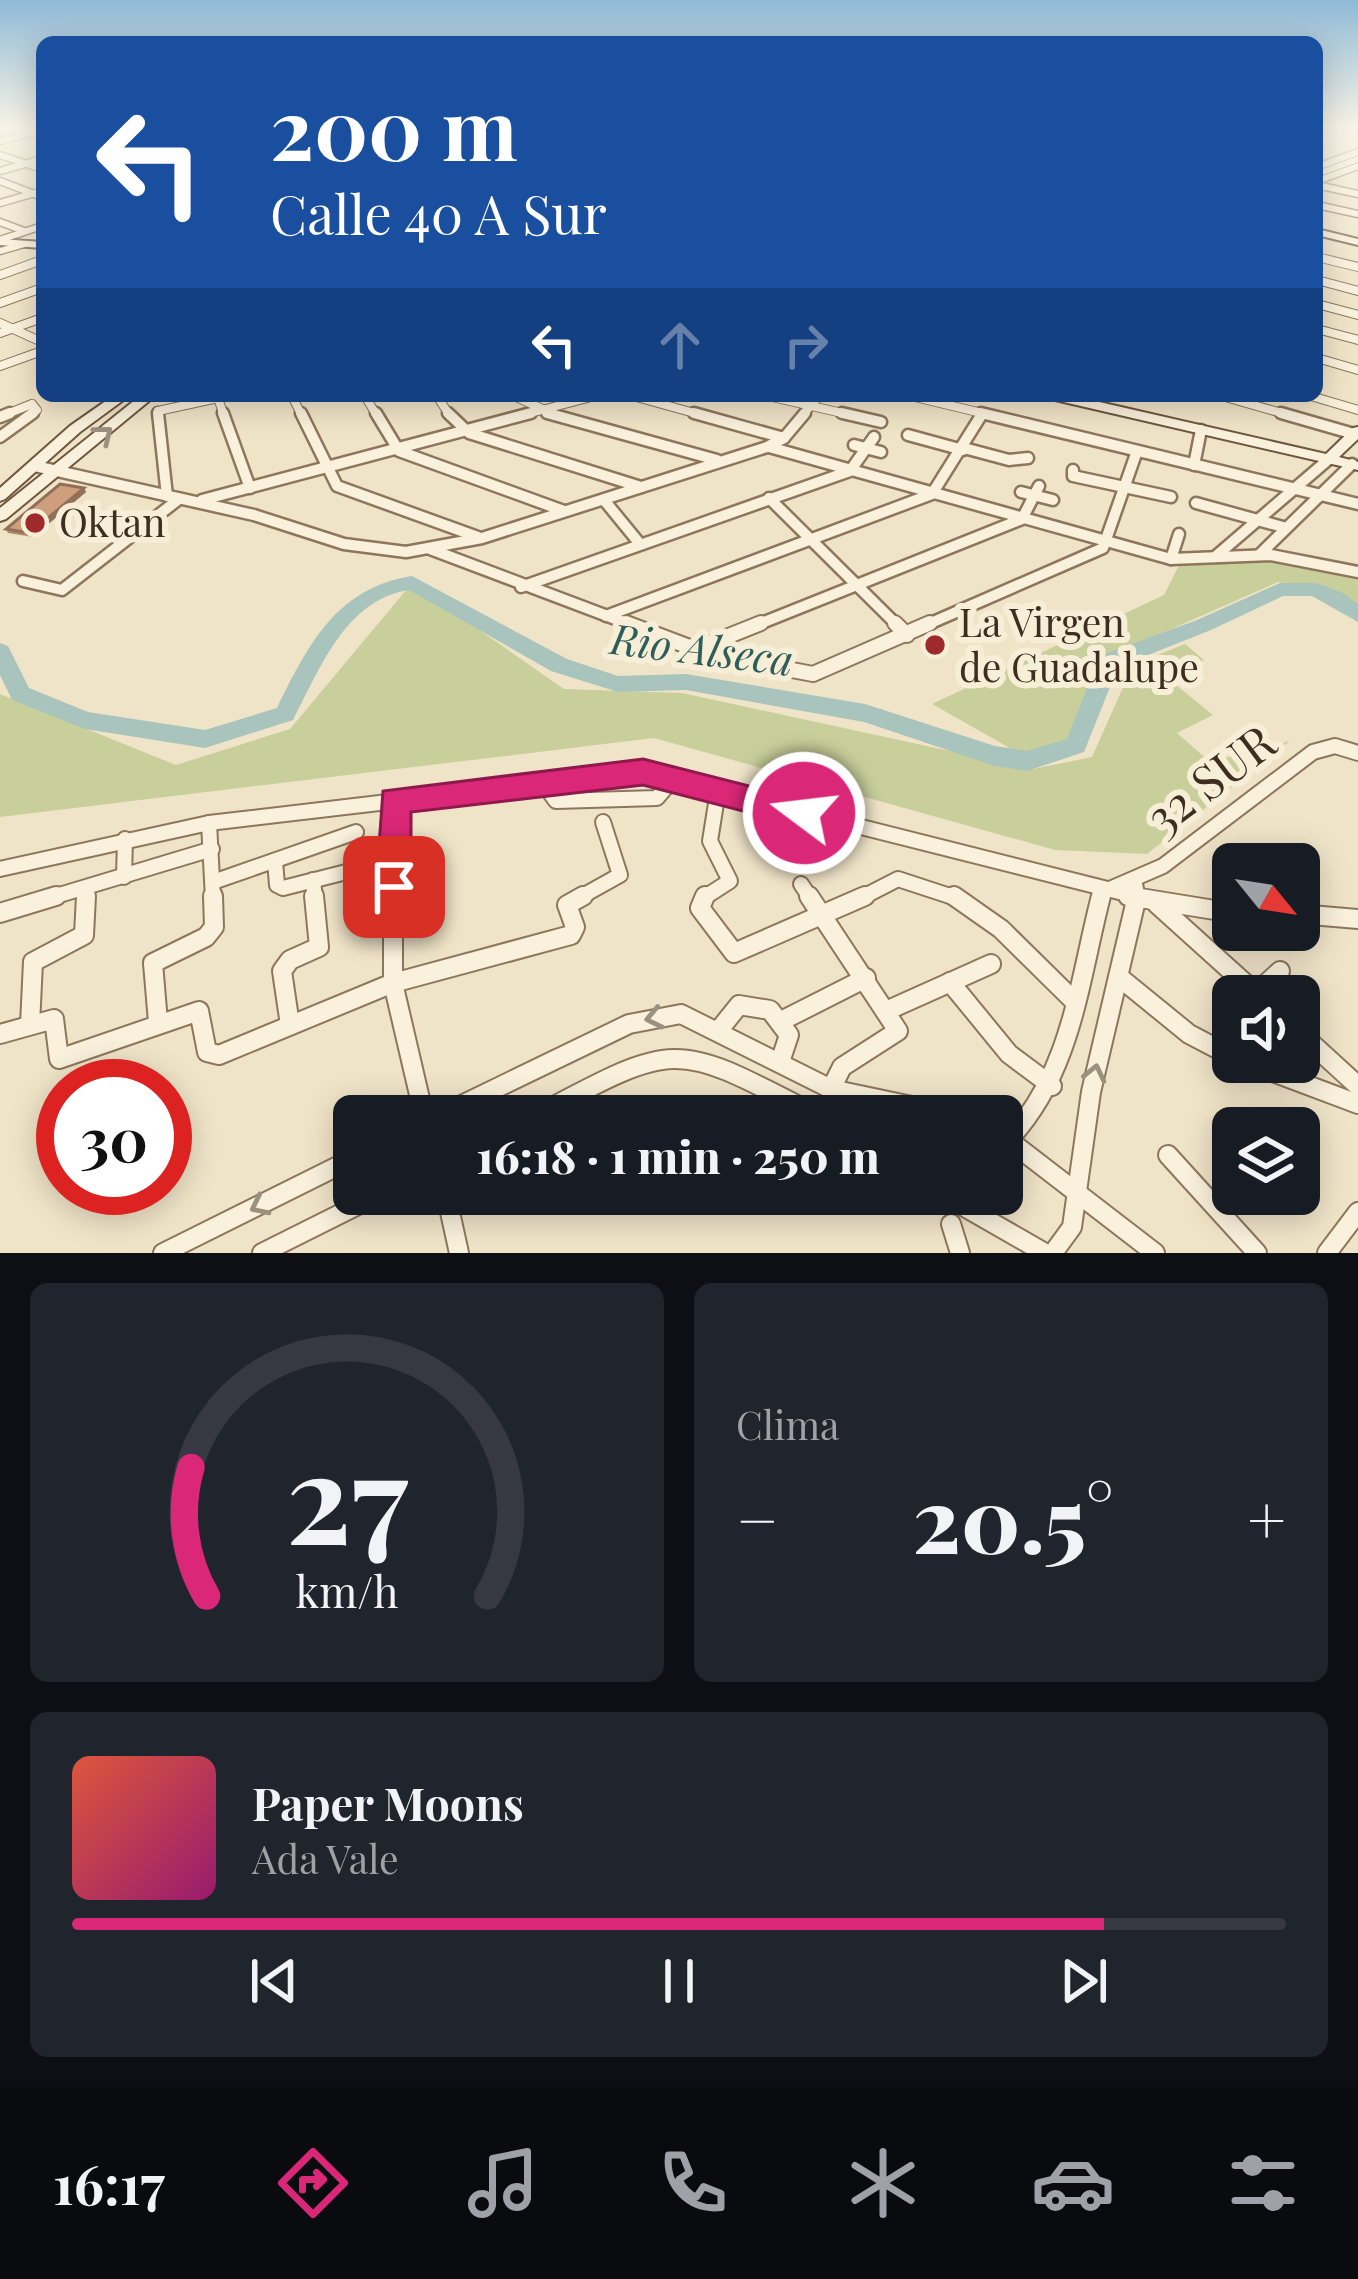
<!DOCTYPE html>
<html lang="es">
<meta charset="utf-8">
<style>
body{margin:0;font-family:"Playfair Display",serif;background:#20242c;color:#f1f3f6;height:100vh;display:flex;flex-direction:column;font-size:45px;white-space:nowrap}
*{box-sizing:border-box;margin:0}
p{font-size:39px;color:#9ea1a6}
.icon{flex:none;width:66px;height:66px;fill:none;stroke:currentColor;stroke-width:2;stroke-linecap:round;stroke-linejoin:round}
.map{position:relative;height:1253px;overflow:hidden}
.sheet{display:flex;flex-direction:column;gap:30px;padding:30px;background:#0d0f14;flex:1}
.sheet>*{flex:none}
.top-card{position:absolute;left:36px;top:36px;width:1287px;height:366px;border-radius:18px;box-shadow:0 6px 30px #0003;background:#1a4fa0;color:#fff;overflow:hidden}
.needle{width:78px;rotate:120deg}
.controls{position:absolute;left:1212px;top:843px;display:grid;gap:24px}
.controls a{display:grid;place-items:center;width:108px;height:108px;border-radius:18px;background:#171b24;box-shadow:0 6px 30px #0003;font-size:60px}
.speed{position:absolute;left:36px;top:1059px;display:flex;gap:24px;font-size:60px;font-weight:700;text-align:center}
.speed>*{display:grid;place-content:center;width:156px;height:156px;border-radius:50%;background:#171b24;box-shadow:0 6px 30px #0003;line-height:1}
.speed .limit{border:18px solid #d22;background:#fff;color:#111}
.pin{position:absolute;display:grid;place-items:center;width:102px;height:102px;color:#fff;margin:-51px;border-radius:24px;box-shadow:0 6px 18px #0006}
.me{position:absolute;width:132px;margin:-66px;rotate:285deg;stroke-linejoin:round;filter:drop-shadow(0 0 9px #0008)}
.turn{display:flex;align-items:center;gap:42px;height:252px;padding:0 36px;font-size:54px}
.turn .icon{width:156px;height:156px;stroke-width:2.5}
.turn b{display:block;font-size:84px;line-height:102px}
.lanes{display:flex;align-items:center;height:114px;padding:0 36px;background:#0003;justify-content:center;gap:60px;direction:ltr}
.lanes .off{opacity:.35}
.big{font-size:90px;font-weight:800;line-height:1.1}
.sheet .tile{flex:1;display:flex;flex-direction:column;justify-content:center;gap:18px;min-width:0;padding:0 42px;border-radius:18px;background:#20242c}
.sheet .dial{align-items:center;gap:0}
.dial svg{height:312px;overflow:visible;fill:none;stroke:#363941;stroke-width:7;stroke-linecap:round;text-anchor:middle}
.dial text{fill:#f1f3f6;stroke:none}
.song{display:flex;align-items:center;gap:36px}
.cover{width:144px;height:144px;border-radius:18px;background:linear-gradient(135deg,hsl(10 70% 55%),hsl(320 70% 35%))}
.played{height:12px;border-radius:6px;background:linear-gradient(90deg,#db2777 85%,#363941 85%)}
.keys{display:flex;justify-content:space-around;direction:ltr}
.heat{display:flex;justify-content:space-between;align-items:center;font-size:66px;direction:ltr}
.sheet .tiles{flex:1;display:grid;gap:30px;grid-template-columns:1fr 1fr}
.tile:last-child{grid-column:span 2}
.trip{position:absolute;left:333px;top:1095px;width:690px;height:120px;border-radius:18px;background:#171b24;box-shadow:0 6px 30px #0003;font-weight:800;line-height:120px;text-align:center}
.tab-bar{display:flex;height:192px;justify-content:space-around;align-items:center;background:#090b0e;color:#9ea1a6}
.tab-bar .icon{width:84px;height:84px}
.tab-bar .on{color:#db2777}
.tab-bar b{font-size:54px;color:#f1f3f6}
.map>svg:first-child{display:block}
.green{fill:#c9cf9b}
.lines{fill:none;stroke-linecap:round;stroke-linejoin:round}
.river{fill:#a9c4bc;fill-rule:evenodd}
.street-far4-casing{stroke:#8d765c;stroke-width:9}
.street-far3-casing{stroke:#8d765c;stroke-width:10}
.street-far2-casing{stroke:#8d765c;stroke-width:15}
.street-far1-casing{stroke:#8d765c;stroke-width:18}
.street-casing{stroke:#8d765c;stroke-width:22}
.secondary-casing{stroke:#6f573f;stroke-width:4}
.street-far4{stroke:#faf1dc;stroke-width:6}
.street-far3{stroke:#faf1dc;stroke-width:8}
.street-far2{stroke:#faf1dc;stroke-width:10}
.street-far1{stroke:#faf1dc;stroke-width:14}
.street{stroke:#faf1dc;stroke-width:18}
.secondary{fill:#faf1dc;fill-rule:evenodd}
.wall{fill:#b2896c}
.shaded-wall{fill:#916f58}
.building{fill:#cf9f7d;stroke:#916f58;stroke-width:3}
.oneway{stroke:#9c907e}
.route{fill:#db2777;stroke:#8e194d;stroke-width:3}
.poi-dot{fill:#9e2a2b;stroke:#f7eed8;stroke-width:4.5}
.labels{text-anchor:middle;stroke-width:12;stroke-linejoin:round;paint-order:stroke}
.poi-label{font-size:39px;fill:#3d2e20;stroke:#f7eed8;text-anchor:start}
.water-label{font-size:42px;font-style:italic;fill:#2f5d5a;stroke:#f7eed8}
.near-street-label{font-size:48px;fill:#3d2e20;stroke:#f7eed8}
</style>
<div class="map">
<svg width="1358" height="1253" viewBox="0 0 1358 1253">
<rect width="100%" height="100%" fill="#f0e4c8"/>
<g class="green">
<path d="M1269,557L1358,577V608L1345,598L1278,582L1108,657L1065,743L1020,754L932,704L1164,595L1179,565Z"/>
<path d="M412,583L564,689L682,693L1033,769L1092,757L1133,665L1185,644L1204,660L1170,680L1213,715L1177,733L1210,762L1290,741L1147,854L1055,850L654,738L0,817V694L176,765L290,729Z"/>
</g>
<g class="lines">
<path class="river" d="M412,576L567,659L618,676L686,674L865,704L995,746L1027,751L1067,739L1095,668L1107,653L1197,620L1280,583H1316L1343,593L1358,604V622L1312,596H1283L1211,630L1123,665L1116,672L1084,752L1027,771L995,766L864,722L686,690L618,692L551,671L409,590C345,600 320,669 293,720L205,748L85,729L12,700L0,675V643L8,646L29,688L88,712L205,730L277,708C308,645 336,588 412,576Z"/>
<defs>
<g id="street-far4">
<path d="M0,141L42,130"/>
<path d="M0,155L42,169"/>
<path d="M1317,167L1358,152"/>
<path d="M0,171L42,159"/>
<path d="M0,181L42,197"/>
<path d="M1317,181L1358,166"/>
<path d="M1317,185L1358,194"/>
<path d="M0,203L35,193"/>
<path d="M1317,205L1358,214"/>
<path d="M0,222L24,231"/>
<path d="M0,240L42,226"/>
<path d="M0,251L24,244"/>
</g>
<g id="street-far3">
<path d="M1317,257L1358,267"/>
<path d="M0,275L42,260"/>
<path d="M1317,280L1358,291"/>
<path d="M0,303L42,288"/>
<path d="M1317,304L1358,315"/>
<path d="M0,323L42,342"/>
<path d="M1317,329L1358,340"/>
<path d="M0,333L42,318"/>
<path d="M1317,358L1358,370"/>
<path d="M0,366L42,351"/>
<path d="M292,396L302,416"/>
<path d="M365,396L377,416"/>
<path d="M437,396L450,416"/>
<path d="M514,396L558,416"/>
<path d="M633,396L705,416"/>
<path d="M768,396L855,416"/>
<path d="M911,396L994,416"/>
<path d="M1222,396L1292,416"/>
<path d="M1311,396L1358,410"/>
<path d="M218,398L224,416"/>
<path d="M2,416L32,404"/>
<path d="M29,416L37,410L32,404"/>
<path d="M159,416L158,411L227,396"/>
<path d="M519,416L595,396"/>
<path d="M802,416L819,396"/>
</g>
<g id="street-far2">
<path d="M158,413L167,496"/>
<path d="M223,413L250,488"/>
<path d="M301,413L337,486L478,537"/>
<path d="M376,413L399,451L564,511"/>
<path d="M448,413L469,433L641,487"/>
<path d="M547,413L717,460"/>
<path d="M694,413L784,438"/>
<path d="M842,413L881,422"/>
<path d="M981,413L1358,504"/>
<path d="M1281,413L1354,434"/>
<path d="M0,417L10,413"/>
<path d="M908,435L963,450"/>
<path d="M0,437L33,413"/>
<path d="M854,445L881,452"/>
<path d="M769,447L1171,559L1271,555L1358,572"/>
<path d="M964,448L1009,460L1028,458"/>
<path d="M1194,465L1201,430"/>
<path d="M35,466L254,515L344,544L406,552L482,538L767,447L784,438L805,413"/>
<path d="M1073,470V476L1171,497"/>
<path d="M1021,492L1053,500"/>
<path d="M769,498L898,626"/>
<path d="M202,500L531,413"/>
<path d="M604,500L640,544"/>
<path d="M1196,503L1283,527"/>
<path d="M430,549L634,626"/>
<path d="M1259,555L1352,464"/>
<path d="M1216,556L1329,459"/>
<path d="M1171,559L1179,534"/>
<path d="M23,581L62,590L179,499"/>
<path d="M521,587L850,471L874,437"/>
<path d="M606,616L932,494L982,414"/>
<path d="M754,626L1022,519L1039,486"/>
<path d="M924,626L1103,548L1137,451"/>
</g>
<g id="street-far1">
<path d="M626,623L708,654L813,674L930,623"/>
<path d="M895,623L907,635"/>
<path d="M696,649L761,623"/>
<path d="M545,786L556,801L657,798L674,778"/>
<path d="M209,823L213,899"/>
<path d="M275,861L277,885L283,888L394,860"/>
<path d="M0,869L209,823L643,772L1147,899"/>
<path d="M124,877L125,839"/>
<path d="M1134,879L1138,899"/>
<path d="M313,880L315,899"/>
<path d="M213,882L356,832"/>
<path d="M801,884L811,899"/>
<path d="M1103,892L1163,866L1313,752L1335,746L1358,753"/>
<path d="M46,899L212,849"/>
<path d="M86,899L87,888"/>
<path d="M393,899L394,800"/>
<path d="M577,899L620,875L603,822"/>
<path d="M702,899L730,881L710,841L718,791"/>
<path d="M859,899L898,879L959,899"/>
<path d="M1100,899L1102,892"/>
</g>
<g id="street">
<path d="M393,896V983L424,1116"/>
<path d="M705,896L700,908L734,953L865,896"/>
<path d="M809,896L898,1031L842,1067L831,1089"/>
<path d="M954,896L1001,929L1074,1001"/>
<path d="M1128,896L1233,913"/>
<path d="M1157,904L1259,996"/>
<path d="M0,913L56,896"/>
<path d="M1299,914L1358,919"/>
<path d="M1119,977L1189,1034L1233,1057"/>
<path d="M950,982L1009,1054L1052,1086"/>
<path d="M1256,993L1280,971"/>
<path d="M886,1011L991,964"/>
<path d="M783,1020L866,978"/>
<path d="M158,1022L153,963L206,937L214,927L213,896"/>
<path d="M30,1025L33,962L84,935L86,896"/>
<path d="M290,1025L282,971L290,960L319,947L314,896"/>
<path d="M719,1030L739,1005L770,1010L789,1035L780,1062"/>
<path d="M1299,1032L1358,1086"/>
<path d="M0,1034L54,1019L59,1059L199,1011L207,1052L219,1055L393,983L571,935L575,927L567,905L583,896"/>
<path d="M1246,1062L1358,1104"/>
<path d="M439,1116L629,1024L681,1014L831,1089L959,1116"/>
<path d="M535,1116C680,1039 673,1041 818,1116"/>
<path d="M1002,1135L1155,1253"/>
<path d="M1010,1138C1072,1071 1079,981 1101,896"/>
<path d="M1168,1155L1257,1253"/>
<path d="M446,1194L459,1253"/>
<path d="M942,1194L1045,1253"/>
<path d="M951,1224L960,1253"/>
<path d="M163,1253L354,1158"/>
<path d="M262,1253L380,1194"/>
<path d="M1053,1253L1072,1227L1091,1092L1137,896"/>
<path d="M1327,1253L1358,1212"/>
</g>
<g id="secondary">
<path d="M1358,156V162L1317,177V171Z"/>
<path d="M1317,229L1358,239V245L1317,235Z"/>
<path d="M0,239L42,242V248L0,245Z"/>
<path d="M113,396H129L80,432L5,499L0,501V488L70,426Z"/>
<path d="M140,396H155L6,519L0,521V508Z"/>
<path d="M1048,396H1073L1326,454L1353,428L1358,427V439L1339,457L1358,462V470L1055,400Z"/>
</g>
</defs>
<use href="#street-far4" class="street-far4-casing"/>
<use href="#street-far3" class="street-far3-casing"/>
<use href="#street-far2" class="street-far2-casing"/>
<use href="#street-far1" class="street-far1-casing"/>
<use href="#street" class="street-casing"/>
<use href="#secondary" class="secondary-casing"/>
<use href="#street-far4" class="street-far4"/>
<use href="#street-far3" class="street-far3"/>
<use href="#street-far2" class="street-far2"/>
<use href="#street-far1" class="street-far1"/>
<use href="#street" class="street"/>
<use href="#secondary" class="secondary"/>
</g>
<path class="wall" d="M84,488L86,492L33,537L8,533L6,529Z"/>
<path class="shaded-wall" d="M84,488L86,492L33,537L30,533Z"/>
<path class="building" d="M60,484L84,488L30,533L6,529Z"/>
<defs><path id="oneway-chevron" d="M-2-3.5L2.5 0L-2 3.5" fill="none" stroke-width="1.6" stroke-linecap="round" stroke-linejoin="round" transform="scale(3)"/></defs>
<g class="oneway">
<use href="#oneway-chevron" transform="translate(104 434) rotate(-39)"/>
<use href="#oneway-chevron" transform="translate(654 1018) rotate(168)"/>
<use href="#oneway-chevron" transform="translate(1095 1073) rotate(-77)"/>
<use href="#oneway-chevron" transform="translate(259 1206) rotate(154)"/>
</g>
<linearGradient id="sky" x2="0" y2="1"><stop stop-color="#8fbad6"/><stop offset="0.42" stop-color="#f8f3e6"/><stop offset="1" stop-color="#f8f3e6" stop-opacity="0"/></linearGradient>
<rect width="1358" height="304" fill="url(#sky)"/>
<path class="route" d="M643,759L804,800L815,804L820,813L815,823L804,827L643,785L411,812V887L406,898L394,902L381,898L376,887L383,791Z"/>
<g class="poi-dot">
<circle cx="35" cy="523" r="12"/>
<circle cx="935" cy="645" r="12"/>
</g>
<g class="labels">
<g class="poi-label">
<text x="59" y="537">Oktan</text>
<text x="959" y="637">La Virgen<tspan x="959" dy="45">de Guadalupe</tspan></text>
</g>
<g class="water-label">
<text transform="translate(702 650) rotate(7)" y="15">Rio Alseca</text>
</g>
<g class="near-street-label">
<text transform="translate(1211 780) rotate(-37)" y="17">32 SUR</text>
</g>
</g>
</svg>
<div class="controls">
<a><svg class="needle" viewBox="-14 -14 28 28"><path d="M0-13l5 13h-10z" fill="#e53935"/><path d="M0 13l5-13h-10z" fill="#9ea1a6"/></svg></a>
<a><svg class="icon" aria-label="sound" viewBox="0 0 24 24"><path d="M4 9h4l5-4v14l-5-4H4zM17 9q2 3 0 6"/></svg></a>
<a><svg class="icon" aria-label="layers" viewBox="0 0 24 24"><path d="M12 4l9 5-9 5-9-5zM3 14l9 5 9-5"/></svg></a>
</div>
<div class="speed"><div class="limit">30</div></div>
<div class="pin" style="left:394px;top:887px;background:#d93025"><svg class="icon" aria-label="arrive" viewBox="0 0 24 24"><path d="M6 21V4h12l-3 4 3 4H6"/></svg></div>
<svg class="me" style="left:804px;top:813px" viewBox="-20 -20 40 40"><circle r="17" fill="#db2777" stroke="#fff" stroke-width="3"/><path d="M0-11L8 9 0 5-8 9z" fill="#fff"/></svg>
<div class="trip">16:18 · 1 min · 250 m</div>
<div class="top-card">
<div class="turn"><svg class="icon" aria-label="left" viewBox="0 0 24 24"><path d="M17 20v-9H6M10 6l-5 5 5 5"/></svg><div><b>200 m</b>Calle 40 A Sur</div></div>
<div class="lanes"><svg class="icon" aria-label="left" viewBox="0 0 24 24"><path d="M17 20v-9H6M10 6l-5 5 5 5"/></svg><svg class="icon off" aria-label="ahead" viewBox="0 0 24 24"><path d="M12 20V5M6 11l6-6 6 6"/></svg><svg class="icon off" aria-label="right" viewBox="0 0 24 24"><path d="M7 20v-9h11M14 6l5 5-5 5"/></svg></div>
</div>
</div>
<section class="sheet">
<div class="tiles">
<div class="tile dial"><svg viewBox="0 0 100 80">
<path d="M14 69A42 42 0 1 1 86 69"/>
<path d="M14 69A42 42 0 0 1 10 36" stroke="#db2777"/>
<text x="50" y="56" font-size="32" font-weight="700">27</text>
<text x="50" y="72" font-size="11">km/h</text>
</svg></div>
<div class="tile"><p>Clima</p>
<div class="heat"><a>−</a><b class="big">20.5°</b><a>+</a></div>
</div>
<div class="tile">
<div class="song"><i class="cover"></i><div><b>Paper Moons</b><p>Ada Vale</p></div></div>
<div class="played"></div>
<div class="keys"><svg class="icon" aria-label="previous" viewBox="0 0 24 24"><path d="M18 5L8 12l10 7zM5 5v14"/></svg><svg class="icon" aria-label="pause" viewBox="0 0 24 24"><path d="M8 5v14M16 5v14"/></svg><svg class="icon" aria-label="next" viewBox="0 0 24 24"><path d="M6 5l10 7-10 7zM19 5v14"/></svg></div>
</div>
</div>
</section>
<nav class="tab-bar">
<b>16:17</b>
<svg class="icon on" aria-label="directions" viewBox="0 0 24 24"><path d="M12 3l9 9-9 9-9-9zM9 14v-3h6M13 9l2 2-2 2"/></svg>
<svg class="icon" aria-label="music" viewBox="0 0 24 24"><path d="M9 18V5l10-2v13"/><circle cx="6" cy="18" r="3"/><circle cx="16" cy="16" r="3"/></svg>
<svg class="icon" aria-label="phone" viewBox="0 0 24 24"><path d="M5 4h4l2 5-3 2q2 4 5 5l2-3 5 2v4C11 20 4 13 5 4z"/></svg>
<svg class="icon" aria-label="climate" viewBox="0 0 24 24"><path d="M12 3v18M4 7l16 10M4 17L20 7"/></svg>
<svg class="icon" aria-label="car" viewBox="0 0 24 24"><path d="M5 17H2v-5l4-1 3-4h7l3 4 3 1v5h-3M9 17h6M6 11h13"/><circle cx="7" cy="17" r="2"/><circle cx="17" cy="17" r="2"/></svg>
<svg class="icon" aria-label="filters" viewBox="0 0 24 24"><path d="M4 7h16M4 17h16"/><circle cx="9" cy="7" r="2"/><circle cx="15" cy="17" r="2"/></svg>
</nav>
